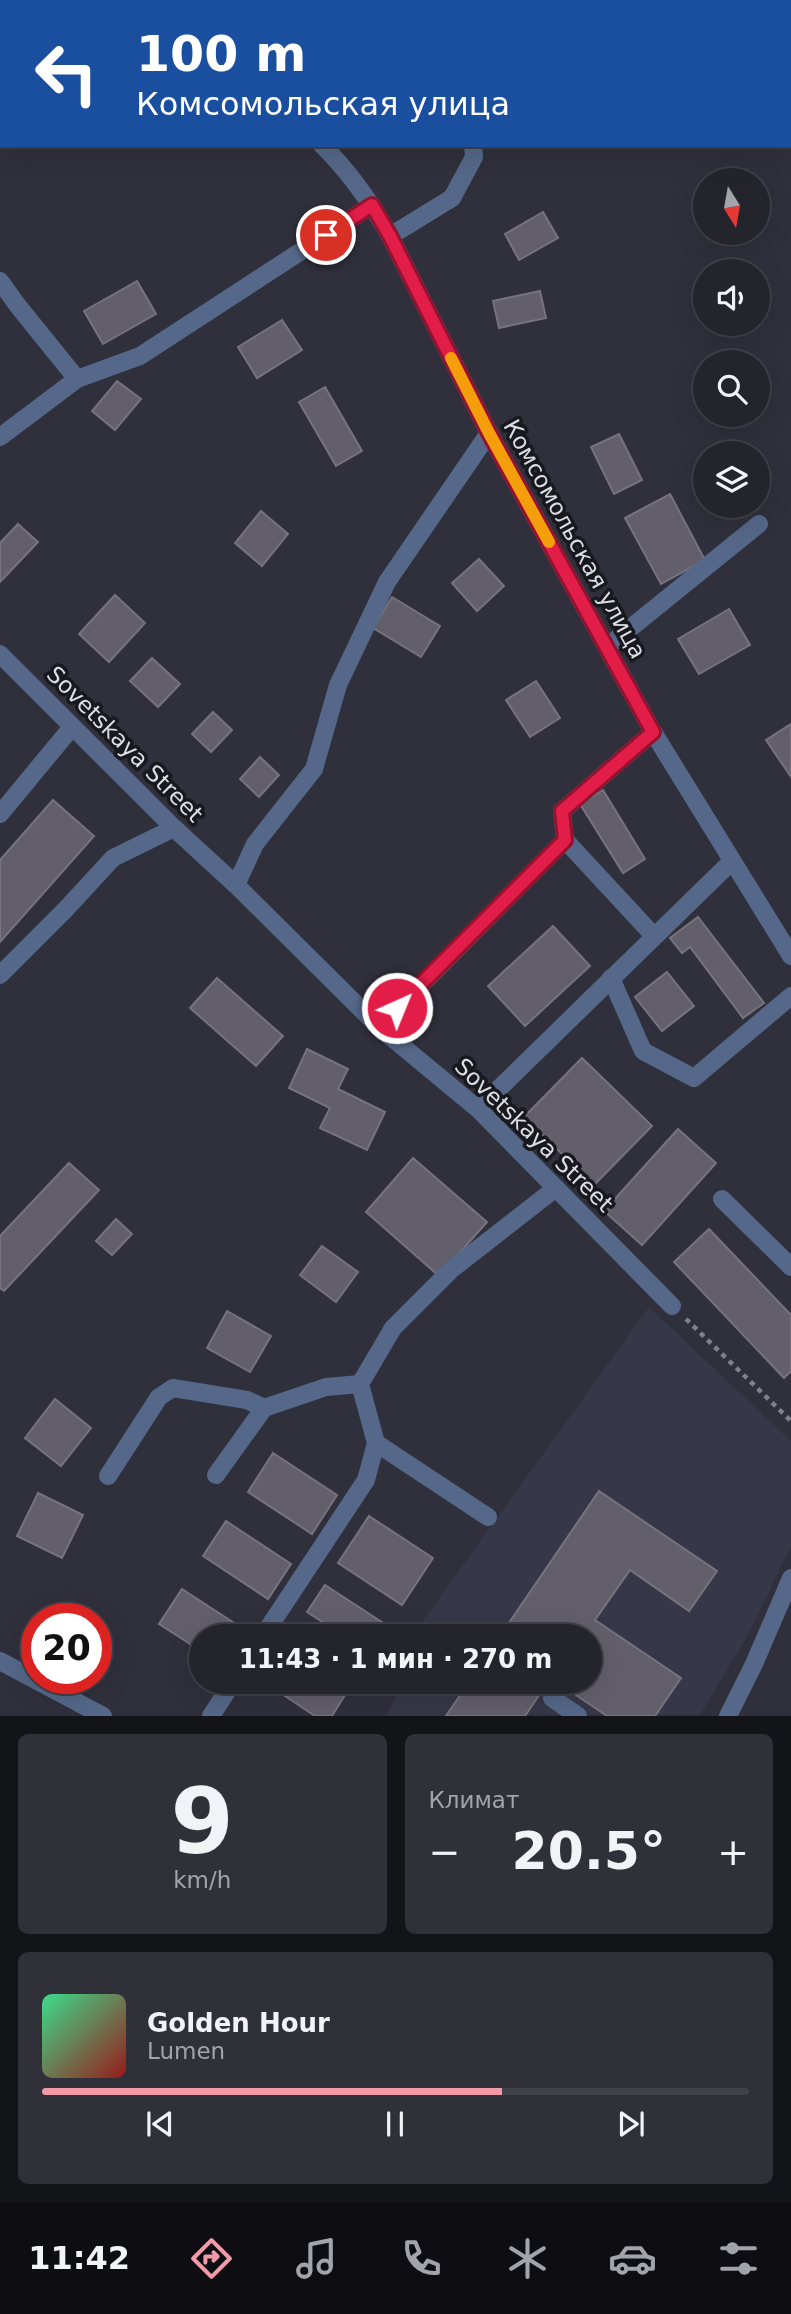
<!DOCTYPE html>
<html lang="ru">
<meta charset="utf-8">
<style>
body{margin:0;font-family:"DejaVu Sans",sans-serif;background:#2f3038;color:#f1f3f6;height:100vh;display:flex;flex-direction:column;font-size:26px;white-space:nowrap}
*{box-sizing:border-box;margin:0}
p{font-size:23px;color:#a3a4a9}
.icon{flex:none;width:38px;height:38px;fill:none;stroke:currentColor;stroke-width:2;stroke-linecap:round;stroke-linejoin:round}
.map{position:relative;height:1716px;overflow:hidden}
.panel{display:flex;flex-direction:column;gap:18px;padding:18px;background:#131418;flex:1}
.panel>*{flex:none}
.guide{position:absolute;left:0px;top:0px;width:791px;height:147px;box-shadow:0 7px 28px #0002,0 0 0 2px #404148;background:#1a4fa0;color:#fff;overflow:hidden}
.needle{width:46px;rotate:169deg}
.controls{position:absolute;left:693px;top:168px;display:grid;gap:14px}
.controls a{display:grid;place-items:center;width:77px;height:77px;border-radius:50%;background:#23242c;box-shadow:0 7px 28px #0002,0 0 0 2px #404148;font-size:35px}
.speed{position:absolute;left:21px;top:1603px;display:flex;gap:14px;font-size:35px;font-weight:700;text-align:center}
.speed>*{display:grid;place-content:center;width:91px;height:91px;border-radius:50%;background:#23242c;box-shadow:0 7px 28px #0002,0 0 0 2px #404148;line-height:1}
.speed .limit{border:10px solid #d22;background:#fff;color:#111}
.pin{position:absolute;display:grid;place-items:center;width:60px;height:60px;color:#fff;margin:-30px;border:4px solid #fff;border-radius:50%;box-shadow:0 2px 7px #0007}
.me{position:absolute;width:77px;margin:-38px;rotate:44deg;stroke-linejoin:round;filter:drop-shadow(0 0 5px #0008)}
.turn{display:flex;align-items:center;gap:24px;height:147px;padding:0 21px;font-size:32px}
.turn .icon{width:91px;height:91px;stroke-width:2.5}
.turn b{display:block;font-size:49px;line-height:60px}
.big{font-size:52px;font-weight:600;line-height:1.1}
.panel .card{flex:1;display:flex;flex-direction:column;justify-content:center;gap:10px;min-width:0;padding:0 24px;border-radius:10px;background:#2f3038}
.panel .dial{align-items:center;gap:0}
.dial b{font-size:91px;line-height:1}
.song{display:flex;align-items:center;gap:21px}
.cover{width:84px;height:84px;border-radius:10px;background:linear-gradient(135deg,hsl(150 70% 55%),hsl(0 70% 35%))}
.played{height:7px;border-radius:4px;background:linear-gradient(90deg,#f39aa9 65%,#404148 65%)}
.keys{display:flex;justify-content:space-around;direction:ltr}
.heat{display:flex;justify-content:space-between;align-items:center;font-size:38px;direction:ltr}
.panel .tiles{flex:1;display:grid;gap:18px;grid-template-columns:1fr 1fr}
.card:last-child{grid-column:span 2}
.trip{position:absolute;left:189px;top:1624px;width:413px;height:70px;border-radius:35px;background:#23242c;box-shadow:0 7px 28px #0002,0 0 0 2px #404148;font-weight:600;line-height:70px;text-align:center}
.dock{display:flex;height:112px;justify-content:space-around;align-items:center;background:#0e0e12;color:#a3a4a9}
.dock .icon{width:49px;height:49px}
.dock .active{color:#f39aa9}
.dock b{font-size:32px;color:#f1f3f6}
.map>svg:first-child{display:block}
.built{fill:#363849}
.building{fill:#625f6b;stroke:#76737f;stroke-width:2}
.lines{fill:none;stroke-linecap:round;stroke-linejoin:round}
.path{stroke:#80818a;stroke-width:4.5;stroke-dasharray:5 5;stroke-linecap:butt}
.minor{stroke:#556889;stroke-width:18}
.route-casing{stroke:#92132f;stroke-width:18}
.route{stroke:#e11d48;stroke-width:12}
.slow{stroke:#f59e0b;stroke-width:12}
.labels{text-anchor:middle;stroke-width:7;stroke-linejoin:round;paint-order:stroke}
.street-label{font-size:23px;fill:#dddee5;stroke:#18191e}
</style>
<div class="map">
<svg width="791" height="1716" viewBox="0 0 791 1716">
<rect width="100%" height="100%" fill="#2f303b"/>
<path class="built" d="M649,1307L791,1441V1546L749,1633L700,1715L386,1716L400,1689L392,1682H590V1636H412Z"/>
<g class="building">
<path d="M237,0H309L310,2H239Z"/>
<path d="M543,212L558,238L519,260L505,234Z"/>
<path d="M137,281L156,314L103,344L84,311Z"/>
<path d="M540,291L546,318L499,328L493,301Z"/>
<path d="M282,320L302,350L257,378L238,347Z"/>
<path d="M117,381L141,399L115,430L92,411Z"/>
<path d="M325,387L362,451L336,466L299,402Z"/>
<path d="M619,434L642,480L614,494L591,447Z"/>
<path d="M670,494L705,560L661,584L625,518Z"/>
<path d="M261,511L288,534L262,566L235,543Z"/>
<path d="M18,524L38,542L0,582V543Z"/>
<path d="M479,559L504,586L477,611L452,583Z"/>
<path d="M115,595L145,623L109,662L79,634Z"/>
<path d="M392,597L440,626L421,657L373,628Z"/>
<path d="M729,609L750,645L699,674L678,639Z"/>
<path d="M152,658L180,684L158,707L130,681Z"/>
<path d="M536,681L560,718L530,737L506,700Z"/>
<path d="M213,712L232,730L211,752L192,734Z"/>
<path d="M791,724V777L766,740Z"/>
<path d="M260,757L279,775L259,797L240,779Z"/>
<path d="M603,790L645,859L623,873L580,804Z"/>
<path d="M53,800L94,836L0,942V860Z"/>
<path d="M698,917L764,1003L743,1018L690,947L682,953L670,938Z"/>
<path d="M553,926L590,966L525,1026L488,986Z"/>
<path d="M667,972L694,1006L662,1031L635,997Z"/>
<path d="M217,978L283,1036L256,1066L190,1008Z"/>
<path d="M307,1049L348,1069L338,1089L385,1112L367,1150L320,1128L330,1108L289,1088Z"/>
<path d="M582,1058L652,1126L594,1185L524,1117Z"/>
<path d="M678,1129L716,1163L642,1245L604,1211Z"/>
<path d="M413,1158L487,1222L439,1276L366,1212Z"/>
<path d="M69,1163L99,1190L4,1291L0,1288V1236Z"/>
<path d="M116,1219L132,1234L112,1255L96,1241Z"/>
<path d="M709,1229L791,1315V1371L784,1378L674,1262Z"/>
<path d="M322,1246L358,1272L336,1302L300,1275Z"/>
<path d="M227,1311L271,1336L250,1372L207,1348Z"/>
<path d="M55,1399L91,1428L61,1466L25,1438Z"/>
<path d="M273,1453L337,1495L312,1534L248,1492Z"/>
<path d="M599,1491L717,1571L689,1611L630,1570L595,1620L681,1678L655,1716H607L557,1682H590V1636H500Z"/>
<path d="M38,1493L83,1515L62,1558L17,1536Z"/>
<path d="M369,1516L433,1558L402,1605L338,1563Z"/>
<path d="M226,1521L291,1564L268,1599L203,1556Z"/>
<path d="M325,1585L391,1628L385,1636H344L307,1612Z"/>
<path d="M182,1589L248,1632L245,1636H201V1651L159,1624Z"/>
<path d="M264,1682H325L345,1695L332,1716H315Z"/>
<path d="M469,1682H548L525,1716H446Z"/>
</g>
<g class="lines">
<path class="path" d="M686,1319L791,1421"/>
<g class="minor">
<path d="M127,0L129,2"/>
<path d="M465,0V2"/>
<path d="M322,145C350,172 371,203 390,236L489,433L653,732L791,956"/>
<path d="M390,236L452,198L474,157L473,145"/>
<path d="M0,281L18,306L77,379"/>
<path d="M0,437L77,379L140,356L372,205"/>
<path d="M607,647L759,524"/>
<path d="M0,654L174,828L236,885L379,1027L478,1109L672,1306"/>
<path d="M0,814L72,727"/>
<path d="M565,840L654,936"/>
<path d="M236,885L255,844L314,769L338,685L387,582L489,433"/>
<path d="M0,975L65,910L113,858L174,828"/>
<path d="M611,978L643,1051L694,1078L791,996"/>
<path d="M379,1027L565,840L562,811L653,732"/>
<path d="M478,1109L731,862"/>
<path d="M722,1199L791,1267"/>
<path d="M376,1443L488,1517"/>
<path d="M216,1475L264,1408"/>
<path d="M108,1476L159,1397L173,1388L247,1400L264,1408L326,1387L360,1384"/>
<path d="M263,1636L366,1480L376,1443L360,1384L393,1328L452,1269L556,1188"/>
<path d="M0,1661L103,1716"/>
<path d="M552,1698L578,1716"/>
<path d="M211,1716L233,1682"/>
<path d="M728,1716L754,1664L791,1578"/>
</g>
</g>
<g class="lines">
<defs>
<path id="route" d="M326,235L372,205L390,236L489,433L653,732L562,811L565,840L397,1008"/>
</defs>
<use href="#route" class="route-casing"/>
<use href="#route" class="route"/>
<path class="slow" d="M451,358L489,433L549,542"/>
</g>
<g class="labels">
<g class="street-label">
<text transform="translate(575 539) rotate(61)" y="8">Комсомольская улица</text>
<text transform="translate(125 744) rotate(45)" y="8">Sovetskaya Street</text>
<text transform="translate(534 1135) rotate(44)" y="8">Sovetskaya Street</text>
</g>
</g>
</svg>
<div class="controls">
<a><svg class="needle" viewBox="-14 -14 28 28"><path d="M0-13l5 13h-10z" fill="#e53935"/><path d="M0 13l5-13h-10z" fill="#a3a4a9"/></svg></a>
<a><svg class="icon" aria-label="sound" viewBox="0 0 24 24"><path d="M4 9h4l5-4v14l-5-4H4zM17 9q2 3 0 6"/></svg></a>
<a><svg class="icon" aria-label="search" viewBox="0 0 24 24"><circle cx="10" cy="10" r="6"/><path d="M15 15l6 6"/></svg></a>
<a><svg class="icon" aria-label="layers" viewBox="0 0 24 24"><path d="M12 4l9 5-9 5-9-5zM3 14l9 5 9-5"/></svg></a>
</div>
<div class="speed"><div class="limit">20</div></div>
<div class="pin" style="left:326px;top:235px;background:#d93025"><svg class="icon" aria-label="arrive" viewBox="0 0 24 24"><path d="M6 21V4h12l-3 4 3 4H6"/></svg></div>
<svg class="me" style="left:397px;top:1008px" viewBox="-20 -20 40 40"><circle r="17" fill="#e11d48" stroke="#fff" stroke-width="3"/><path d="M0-11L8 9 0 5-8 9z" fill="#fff"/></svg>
<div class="trip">11:43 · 1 мин · 270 m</div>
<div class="guide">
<div class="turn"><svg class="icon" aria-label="left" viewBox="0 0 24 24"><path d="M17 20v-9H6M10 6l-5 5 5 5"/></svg><div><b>100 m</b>Комсомольская улица</div></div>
</div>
</div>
<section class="panel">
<div class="tiles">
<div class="card dial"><b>9</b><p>km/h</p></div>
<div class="card"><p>Климат</p>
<div class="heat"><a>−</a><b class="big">20.5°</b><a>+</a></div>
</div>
<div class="card">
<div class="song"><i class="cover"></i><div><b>Golden Hour</b><p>Lumen</p></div></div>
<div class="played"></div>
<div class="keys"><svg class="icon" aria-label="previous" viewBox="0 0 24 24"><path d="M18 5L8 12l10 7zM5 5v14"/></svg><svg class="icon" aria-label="pause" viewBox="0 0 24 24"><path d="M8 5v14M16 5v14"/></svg><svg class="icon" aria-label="next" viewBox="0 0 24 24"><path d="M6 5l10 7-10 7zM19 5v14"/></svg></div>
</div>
</div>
</section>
<nav class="dock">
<b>11:42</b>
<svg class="icon active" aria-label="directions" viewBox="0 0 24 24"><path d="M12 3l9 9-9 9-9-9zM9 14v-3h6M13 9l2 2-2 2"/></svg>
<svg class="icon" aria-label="music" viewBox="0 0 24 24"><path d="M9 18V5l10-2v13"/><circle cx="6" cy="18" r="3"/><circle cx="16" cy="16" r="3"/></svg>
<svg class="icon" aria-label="phone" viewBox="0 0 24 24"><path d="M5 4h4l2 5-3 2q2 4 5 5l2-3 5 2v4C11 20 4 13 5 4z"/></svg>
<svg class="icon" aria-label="climate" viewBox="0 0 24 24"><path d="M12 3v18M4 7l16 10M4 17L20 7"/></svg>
<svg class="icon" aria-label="car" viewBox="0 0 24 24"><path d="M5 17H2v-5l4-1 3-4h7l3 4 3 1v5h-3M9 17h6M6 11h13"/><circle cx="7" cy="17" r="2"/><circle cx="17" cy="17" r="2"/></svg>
<svg class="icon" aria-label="filters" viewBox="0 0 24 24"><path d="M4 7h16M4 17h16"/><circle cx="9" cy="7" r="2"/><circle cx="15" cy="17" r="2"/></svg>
</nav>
